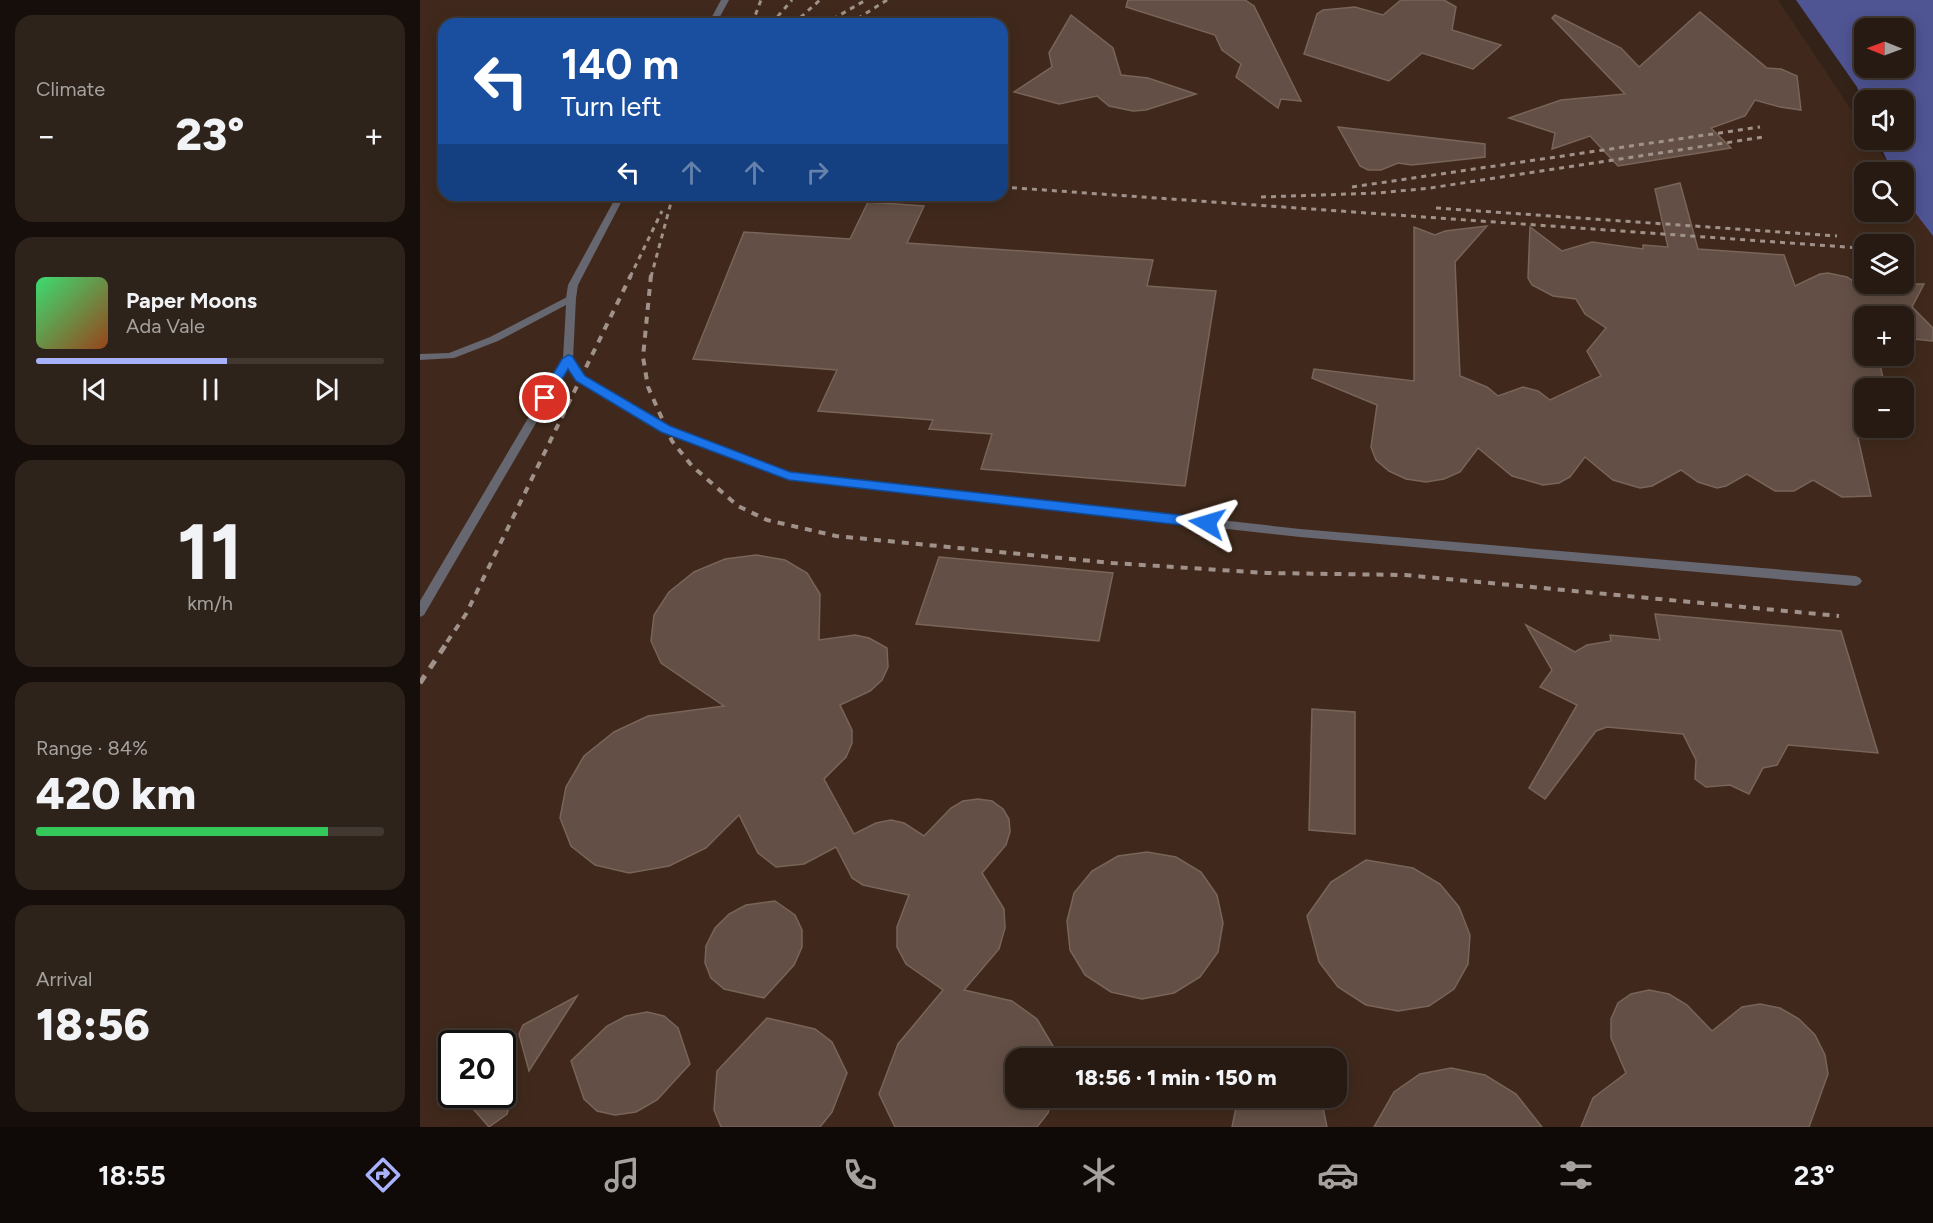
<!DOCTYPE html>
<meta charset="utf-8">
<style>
body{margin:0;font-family:Figtree,sans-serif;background:#2e231b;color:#f1f3f6;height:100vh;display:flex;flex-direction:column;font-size:22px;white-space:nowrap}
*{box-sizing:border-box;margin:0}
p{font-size:20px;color:#a4a19f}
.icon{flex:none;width:33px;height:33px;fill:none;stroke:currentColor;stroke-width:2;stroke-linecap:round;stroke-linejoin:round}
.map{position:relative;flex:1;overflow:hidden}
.details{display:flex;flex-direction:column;gap:15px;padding:15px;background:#150e0a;width:420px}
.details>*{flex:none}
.guide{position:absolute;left:18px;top:18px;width:570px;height:183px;border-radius:18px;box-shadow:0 3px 15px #0003,0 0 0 2px #423832;background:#1a4fa0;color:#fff;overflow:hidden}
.needle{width:39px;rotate:271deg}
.fabs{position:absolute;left:1434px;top:18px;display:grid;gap:12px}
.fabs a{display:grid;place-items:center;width:60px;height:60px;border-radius:12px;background:#261a12;box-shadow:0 3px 15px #0003,0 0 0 2px #423832;font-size:30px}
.speed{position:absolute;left:18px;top:1030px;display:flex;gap:12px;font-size:30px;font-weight:700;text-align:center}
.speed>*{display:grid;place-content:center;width:78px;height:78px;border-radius:50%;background:#261a12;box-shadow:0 3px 15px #0003,0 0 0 2px #423832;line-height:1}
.speed .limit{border:3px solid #111;border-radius:9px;background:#fff;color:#111}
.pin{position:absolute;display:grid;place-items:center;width:51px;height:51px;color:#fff;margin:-26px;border:3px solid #fff;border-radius:50%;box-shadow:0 2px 6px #0007}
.me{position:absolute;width:66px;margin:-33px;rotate:277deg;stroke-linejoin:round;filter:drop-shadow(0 0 4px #0008)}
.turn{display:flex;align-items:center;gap:21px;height:126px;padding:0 24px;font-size:27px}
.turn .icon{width:78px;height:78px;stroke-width:2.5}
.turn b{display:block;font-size:42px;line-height:51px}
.lanes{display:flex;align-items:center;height:57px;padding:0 24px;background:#0003;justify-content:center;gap:30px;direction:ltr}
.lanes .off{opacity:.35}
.big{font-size:45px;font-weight:800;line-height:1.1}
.details .tile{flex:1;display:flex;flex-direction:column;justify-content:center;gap:9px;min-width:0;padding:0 21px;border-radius:18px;background:#2e231b}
.details .dial{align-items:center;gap:0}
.dial b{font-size:78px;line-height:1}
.song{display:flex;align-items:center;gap:18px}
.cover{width:72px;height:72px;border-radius:9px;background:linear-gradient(135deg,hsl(140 70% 55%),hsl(20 70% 35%))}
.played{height:6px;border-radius:3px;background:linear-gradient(90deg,#a7b1fc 55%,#423832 55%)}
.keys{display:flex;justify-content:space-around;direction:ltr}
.heat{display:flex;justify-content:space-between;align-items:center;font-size:33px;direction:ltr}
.charge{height:9px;border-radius:4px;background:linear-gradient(90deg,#34c759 84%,#423832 0)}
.trip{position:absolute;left:585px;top:1048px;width:342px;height:60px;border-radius:18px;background:#261a12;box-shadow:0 3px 15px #0003,0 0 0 2px #423832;font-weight:800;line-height:60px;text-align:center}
.tab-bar{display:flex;height:96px;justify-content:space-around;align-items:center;background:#0f0a07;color:#a4a19f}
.tab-bar .icon{width:42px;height:42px}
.tab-bar .selected{color:#a7b1fc}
.tab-bar b{font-size:27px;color:#f1f3f6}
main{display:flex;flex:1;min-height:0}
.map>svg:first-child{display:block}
.built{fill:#40291c;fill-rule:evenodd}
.water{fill:#4f5493;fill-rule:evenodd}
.building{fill:#634f45;stroke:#786459;stroke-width:1.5}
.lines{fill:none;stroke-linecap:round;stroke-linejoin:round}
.service{fill:#666770;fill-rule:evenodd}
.minor{fill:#666770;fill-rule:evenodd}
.rail-far2{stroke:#a0928a;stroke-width:3;stroke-dasharray:5 5;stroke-linecap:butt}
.rail-far1{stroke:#a0928a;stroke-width:4;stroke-dasharray:7 7;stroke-linecap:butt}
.rail{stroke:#a0928a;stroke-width:5;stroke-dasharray:9 9;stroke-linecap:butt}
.route{fill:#1a73e8;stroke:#114b97;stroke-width:1.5}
</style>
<main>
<section class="details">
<div class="tile"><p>Climate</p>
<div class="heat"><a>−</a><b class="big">23°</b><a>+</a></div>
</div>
<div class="tile">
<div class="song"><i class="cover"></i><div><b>Paper Moons</b><p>Ada Vale</p></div></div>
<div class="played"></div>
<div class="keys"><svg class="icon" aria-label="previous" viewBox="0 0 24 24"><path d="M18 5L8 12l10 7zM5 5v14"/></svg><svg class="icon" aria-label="pause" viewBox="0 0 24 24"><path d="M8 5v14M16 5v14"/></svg><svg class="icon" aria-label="next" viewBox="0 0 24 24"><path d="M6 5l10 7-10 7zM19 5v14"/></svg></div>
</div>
<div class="tile dial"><b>11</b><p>km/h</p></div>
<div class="tile"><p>Range · 84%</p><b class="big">420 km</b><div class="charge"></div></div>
<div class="tile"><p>Arrival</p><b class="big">18:56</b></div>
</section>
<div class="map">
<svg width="1513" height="1127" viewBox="0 0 1513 1127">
<rect width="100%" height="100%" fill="#332218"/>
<path class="built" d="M0,0H1358L1444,129V140H1452L1474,172H1444V212H1484V187L1513,231V1127H0ZM24,24H582V195H24ZM1444,244H1484V284H1444ZM1444,316H1484V356H1444ZM1444,388H1484V428H1444ZM32,1044H82V1095H32ZM596,1059H916V1098H596Z"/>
<path class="water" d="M1376,0H1513V236L1484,198V172H1472L1458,140H1484V100H1444V106L1437,87ZM1444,28H1484V68H1444Z"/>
<g class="building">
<path d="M708,0H825L834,6L881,101L861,99L858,108L816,77L821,64L802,50L795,35L706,7Z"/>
<path d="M981,0H1024L1036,7L1032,30L1081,45L1053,69L1002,53L969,81L884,54L897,14L903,10L935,7L963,15Z"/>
<path d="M1280,12L1347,68L1361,69L1377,76L1381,110L1360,107L1335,100L1325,116L1291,128L1311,148L1198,166L1170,136L1132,149L1135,133L1089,118L1141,100L1205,94L1132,18L1135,15L1201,48L1219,67Z"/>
<path d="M651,15L693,48L701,75L728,78L776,94L726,110L713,111L689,106L677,96L639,104L594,92L632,67L629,53Z"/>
<path d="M918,127L1065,144V157L992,165L978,163L961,170H948L940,166Z"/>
<path d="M1260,183L1278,249L1364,255L1375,286L1400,274L1408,273L1427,277L1438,284H1504L1492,307L1513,328V341L1484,338V316H1444V356H1458L1463,378L1458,388H1444V422L1438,438L1451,496L1422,497L1393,480L1374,491H1355L1327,474L1306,486L1297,488L1278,482L1261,470L1232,486L1220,488L1193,480L1165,457L1150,477L1139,483L1123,485L1092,476L1058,448L1040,472L1024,479L1006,482L986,479L969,471L956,460L951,447L957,405L892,378L894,369L994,381V227L1015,235L1025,231L1067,226L1035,262L1040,376L1067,387L1078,396L1103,387L1118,391L1130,400L1181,376L1167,351L1186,328L1165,314L1156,299L1133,296L1112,285L1108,278L1110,227L1142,251L1172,242L1223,249V245L1248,247L1235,189Z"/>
<path d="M448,202L504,206L487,243L733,260L727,286L796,291L765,486L561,469L572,434L509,429L513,420L398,411L417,370L273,359L324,232L430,239Z"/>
<path d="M336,555L365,560L387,573L400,594L399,640L435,635L449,638L467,648L468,667L462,680L450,691L420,705L432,730V743L426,757L404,779L434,834L456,823L471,820L484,823L504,836L531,808L543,801L558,799L572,801L583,809L589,819L590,832L586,845L562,873L584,909L585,928L579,949L544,990L592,1001L617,1019L633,1046L634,1059H596V1098H632L628,1113L617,1127H475L459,1094L478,1044L523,990L486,964L477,947V927L489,895L443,885L432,878L416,847L384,864L356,867L338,853L319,815L286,848L249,866L209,873L175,865L151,846L140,818L146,787L164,756L194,732L228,716L304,706L241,663L231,641L234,615L249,592L274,572L305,559Z"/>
<path d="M519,557L693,573L679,641L496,624Z"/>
<path d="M1235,614L1421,631L1458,753L1368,745L1357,765L1343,768L1329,794L1310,785L1286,787L1275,779L1276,760L1263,734L1187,727L1176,731L1125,799L1109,788L1157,705L1120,687L1132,670L1106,625L1155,652L1167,645L1191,641L1190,635L1240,640Z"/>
<path d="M892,709L935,712V834L889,830Z"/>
<path d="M727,852L756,857L781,872L797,895L803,923L798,952L780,977L754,993L722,999L691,992L665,975L650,950L647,921L654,893L672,871L698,856Z"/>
<path d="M946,860L993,868L1020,884L1039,907L1050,935L1048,964L1034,989L1009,1006L978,1011L946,1005L918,987L899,962L887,916L911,882Z"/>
<path d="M355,901L375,915L382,930V947L374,965L344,998L304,989L291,978L285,963L286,946L295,928L309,914L326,905Z"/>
<path d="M1229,990L1249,994L1267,1005L1292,1031L1322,1007L1340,1004L1360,1008L1379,1019L1395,1035L1405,1055L1408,1074L1389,1127H1161L1173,1098L1206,1073L1191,1038V1019L1198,1003L1211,994Z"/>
<path d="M157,996L109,1071L99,1034L103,1025Z"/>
<path d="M227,1012L244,1016L258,1028L270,1064L237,1100L216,1112L195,1115L177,1111L164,1099L151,1061L187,1026L206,1016Z"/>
<path d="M347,1018L395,1029L412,1042L427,1073L412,1112L400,1127H301L294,1110L297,1071Z"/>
<path d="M1031,1068L1065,1075L1096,1094L1122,1127H954L974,1092L1000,1074Z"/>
<path d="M96,1078L87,1114L69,1127L41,1095H82V1079Z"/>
<path d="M818,1098H901L907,1127H812Z"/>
</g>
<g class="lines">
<path class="service" d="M151,295L156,298L153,359L164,377L250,426L370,472L880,529L1436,576L1440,578L1442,581L1440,584L1436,586L880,537L369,480L242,432L156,381L148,368L4,615L0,617V601L143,359L146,305L78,341L34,358L0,360V354L29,353L70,337Z"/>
<g class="minor">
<path d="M301,0H309L296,24H288Z"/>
<path d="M197,195H205L158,285L156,298L151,301L148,300L146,298L148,285Z"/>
</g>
<g class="rail-far2">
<path d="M332,24L341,0"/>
<path d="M351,24L372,0"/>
<path d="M373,24L400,0"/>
<path d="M404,24L446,0"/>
<path d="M429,24L467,0"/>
<path d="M582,187L1440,248"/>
<path d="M932,187L1340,127"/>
<path d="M841,197L959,193L1010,188L1344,137"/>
<path d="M1016,208L1417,236"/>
<path d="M210,277L242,211"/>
<path d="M231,277L253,195"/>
</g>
<g class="rail-far1">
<path d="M231,275L223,357L228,387L252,441L272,466L318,506L347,520L416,536L692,563L847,573L985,575L1419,616"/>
<path d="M27,642L46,614L211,275"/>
</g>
<path class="rail" d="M0,683L28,641"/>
</g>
<path class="route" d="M148,355L152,356L165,376L250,426L370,472L787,518L794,523L787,528L369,480L241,432L156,381L148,369L129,401H121L119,398L142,359Z"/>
</svg>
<div class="fabs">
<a><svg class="needle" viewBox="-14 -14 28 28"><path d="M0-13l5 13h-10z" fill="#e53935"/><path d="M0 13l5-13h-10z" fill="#a4a19f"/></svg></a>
<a><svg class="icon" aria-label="sound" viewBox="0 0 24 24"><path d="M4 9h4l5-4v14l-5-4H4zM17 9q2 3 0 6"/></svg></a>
<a><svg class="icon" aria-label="search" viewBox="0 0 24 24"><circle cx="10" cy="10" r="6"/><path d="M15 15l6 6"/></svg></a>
<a><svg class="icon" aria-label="layers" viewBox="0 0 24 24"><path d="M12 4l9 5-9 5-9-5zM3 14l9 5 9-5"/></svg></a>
<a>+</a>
<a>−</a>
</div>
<div class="speed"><div class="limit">20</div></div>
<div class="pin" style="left:125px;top:398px;background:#d93025"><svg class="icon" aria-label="arrive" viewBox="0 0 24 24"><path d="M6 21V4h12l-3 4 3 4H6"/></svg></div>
<svg class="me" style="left:787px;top:523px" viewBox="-20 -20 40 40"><path d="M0-17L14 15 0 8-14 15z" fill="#1a73e8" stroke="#fff" stroke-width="4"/></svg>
<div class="trip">18:56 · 1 min · 150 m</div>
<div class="guide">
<div class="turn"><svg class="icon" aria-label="left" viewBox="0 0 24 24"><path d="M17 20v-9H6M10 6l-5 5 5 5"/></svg><div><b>140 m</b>Turn left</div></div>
<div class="lanes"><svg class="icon" aria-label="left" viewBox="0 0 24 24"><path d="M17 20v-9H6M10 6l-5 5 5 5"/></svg><svg class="icon off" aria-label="ahead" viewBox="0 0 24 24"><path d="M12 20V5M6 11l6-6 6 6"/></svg><svg class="icon off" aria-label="ahead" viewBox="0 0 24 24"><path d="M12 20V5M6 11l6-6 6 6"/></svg><svg class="icon off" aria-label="right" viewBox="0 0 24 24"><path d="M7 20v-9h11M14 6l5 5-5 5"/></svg></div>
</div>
</div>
</main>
<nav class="tab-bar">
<b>18:55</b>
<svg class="icon selected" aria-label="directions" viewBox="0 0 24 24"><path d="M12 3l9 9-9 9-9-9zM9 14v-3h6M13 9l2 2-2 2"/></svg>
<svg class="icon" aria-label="music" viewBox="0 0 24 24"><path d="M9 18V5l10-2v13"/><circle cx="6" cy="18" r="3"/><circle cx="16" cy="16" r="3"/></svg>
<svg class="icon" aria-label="phone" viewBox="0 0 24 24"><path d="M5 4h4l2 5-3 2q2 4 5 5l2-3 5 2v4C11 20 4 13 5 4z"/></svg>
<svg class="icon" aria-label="climate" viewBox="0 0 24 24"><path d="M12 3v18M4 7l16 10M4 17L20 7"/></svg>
<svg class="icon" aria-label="car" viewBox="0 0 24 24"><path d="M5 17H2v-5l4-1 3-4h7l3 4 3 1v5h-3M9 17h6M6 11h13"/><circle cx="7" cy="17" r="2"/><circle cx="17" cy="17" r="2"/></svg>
<svg class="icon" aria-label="filters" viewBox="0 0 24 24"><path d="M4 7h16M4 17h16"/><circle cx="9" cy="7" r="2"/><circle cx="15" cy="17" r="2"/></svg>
<b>23°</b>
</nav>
